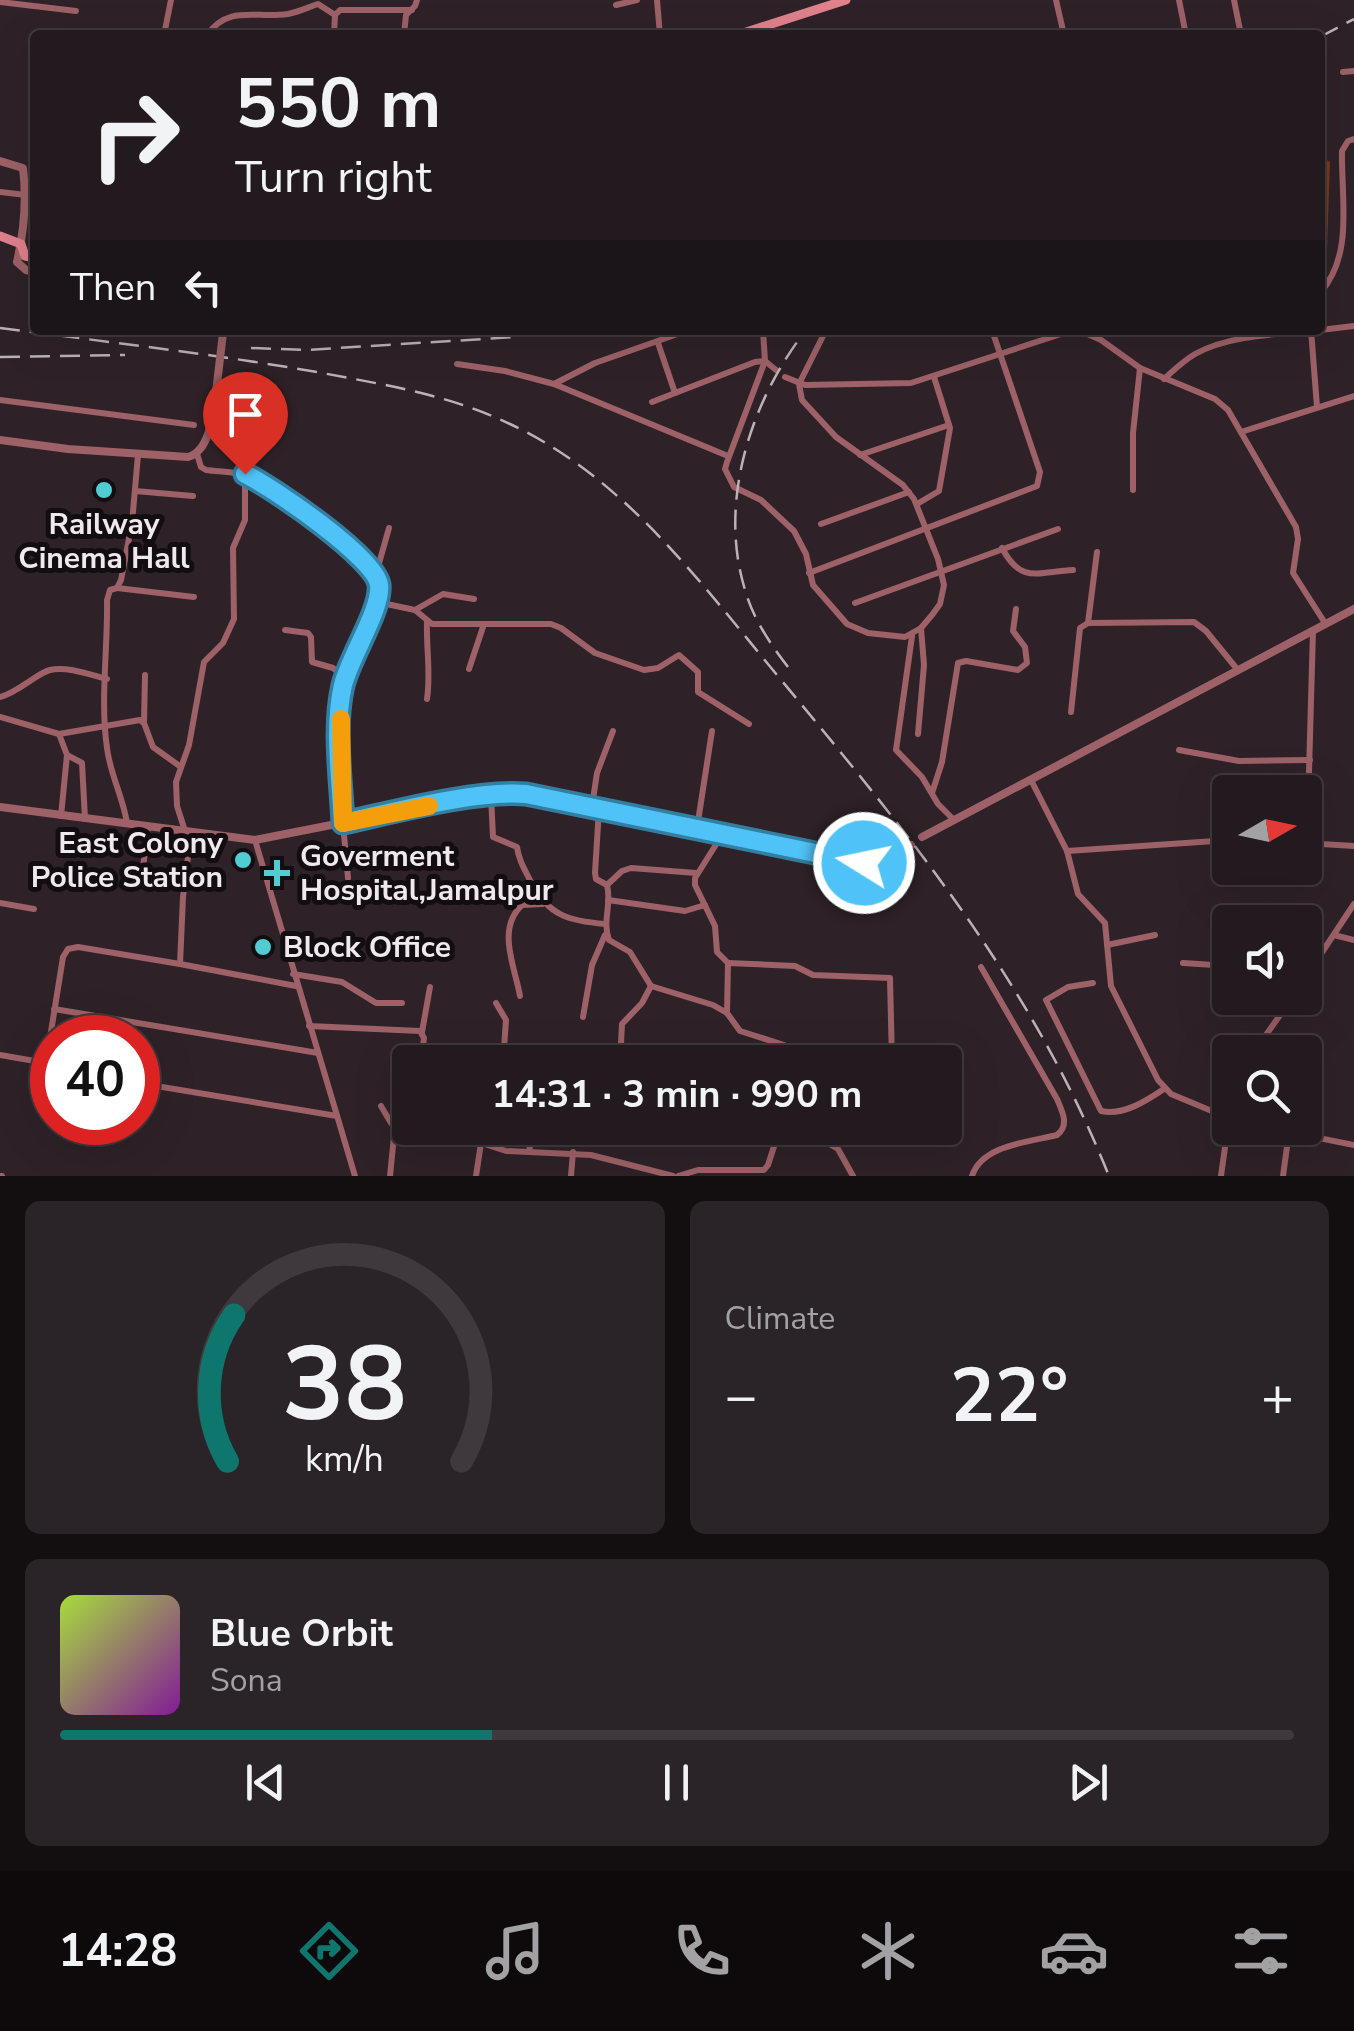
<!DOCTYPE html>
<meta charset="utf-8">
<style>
body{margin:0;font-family:"Nunito Sans",sans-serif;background:#2a2327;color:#f1f3f6;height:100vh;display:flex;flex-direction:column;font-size:38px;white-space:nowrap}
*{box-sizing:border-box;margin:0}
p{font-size:32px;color:#a2a1a4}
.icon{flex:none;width:55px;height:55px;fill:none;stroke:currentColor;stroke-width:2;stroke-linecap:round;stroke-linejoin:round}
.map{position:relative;height:1176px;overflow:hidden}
.details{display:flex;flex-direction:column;gap:25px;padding:25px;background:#130e10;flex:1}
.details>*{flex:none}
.hud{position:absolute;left:30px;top:30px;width:1295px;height:305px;border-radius:10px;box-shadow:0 10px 40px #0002,0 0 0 2px #3f383c;background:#221a1e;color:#f1f3f6;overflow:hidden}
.needle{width:65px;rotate:81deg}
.controls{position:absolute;left:1212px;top:775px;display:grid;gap:20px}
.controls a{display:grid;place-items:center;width:110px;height:110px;border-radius:10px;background:#221a1e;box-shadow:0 10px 40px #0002,0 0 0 2px #3f383c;font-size:50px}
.speed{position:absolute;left:30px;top:1015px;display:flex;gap:20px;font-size:50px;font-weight:700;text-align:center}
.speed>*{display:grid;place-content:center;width:130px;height:130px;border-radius:50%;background:#221a1e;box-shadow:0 10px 40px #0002,0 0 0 2px #3f383c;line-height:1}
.speed .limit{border:15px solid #d22;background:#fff;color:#111}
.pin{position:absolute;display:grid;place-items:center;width:85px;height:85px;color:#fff;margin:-102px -42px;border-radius:50% 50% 50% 0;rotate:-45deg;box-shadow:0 0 10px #0007}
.pin .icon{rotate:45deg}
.me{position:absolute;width:110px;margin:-55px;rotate:280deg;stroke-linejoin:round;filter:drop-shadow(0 0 8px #0008)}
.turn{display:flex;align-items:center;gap:35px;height:210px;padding:0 40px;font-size:45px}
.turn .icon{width:130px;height:130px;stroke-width:2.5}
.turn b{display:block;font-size:70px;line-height:85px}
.then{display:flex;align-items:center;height:95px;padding:0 40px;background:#0003;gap:20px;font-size:38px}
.big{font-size:75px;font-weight:700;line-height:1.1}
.details .tile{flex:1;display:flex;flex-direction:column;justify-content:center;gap:15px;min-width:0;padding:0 35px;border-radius:15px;background:#2a2327}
.details .dial{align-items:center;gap:0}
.dial svg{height:260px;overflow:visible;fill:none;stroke:#3f383c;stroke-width:7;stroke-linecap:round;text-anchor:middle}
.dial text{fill:#f1f3f6;stroke:none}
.song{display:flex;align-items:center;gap:30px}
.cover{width:120px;height:120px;border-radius:15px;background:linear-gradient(135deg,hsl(80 70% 55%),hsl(290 70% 35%))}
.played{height:10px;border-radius:5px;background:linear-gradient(90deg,#0f766e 35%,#3f383c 35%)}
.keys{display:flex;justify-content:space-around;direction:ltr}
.heat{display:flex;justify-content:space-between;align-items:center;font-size:55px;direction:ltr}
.details .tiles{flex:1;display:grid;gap:25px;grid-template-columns:1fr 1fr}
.tile:last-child{grid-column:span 2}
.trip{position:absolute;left:392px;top:1045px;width:570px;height:100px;border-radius:10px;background:#221a1e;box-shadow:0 10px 40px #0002,0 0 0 2px #3f383c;font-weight:700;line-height:100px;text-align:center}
.tab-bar{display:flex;height:160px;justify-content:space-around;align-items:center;background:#0e0a0c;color:#a2a1a4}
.tab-bar .icon{width:70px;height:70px}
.tab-bar .current{color:#0f766e}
.tab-bar b{font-size:45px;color:#f1f3f6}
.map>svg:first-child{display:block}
.green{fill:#7e3618}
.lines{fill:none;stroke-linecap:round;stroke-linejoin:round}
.minor{stroke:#9d6167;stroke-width:6}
.tertiary{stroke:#9d6167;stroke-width:8}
.secondary{stroke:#e0818c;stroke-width:9}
.rail{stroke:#bbb2b7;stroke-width:2.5;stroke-dasharray:20 10;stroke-linecap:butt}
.tertiary-bridge{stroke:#9d6167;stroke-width:8}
.route-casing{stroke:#337fa1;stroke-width:25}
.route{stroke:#4fc3f7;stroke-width:18}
.slow{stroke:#f59e0b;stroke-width:18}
.poi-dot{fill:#51ccd2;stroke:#120d10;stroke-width:4}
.labels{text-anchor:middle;stroke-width:10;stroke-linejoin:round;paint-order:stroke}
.poi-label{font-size:30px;font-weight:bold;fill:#f0e8ec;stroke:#120d10;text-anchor:start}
</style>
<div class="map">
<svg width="1354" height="1176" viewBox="0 0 1354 1176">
<rect width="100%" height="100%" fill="#2e2228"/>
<path class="green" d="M1320,156L1330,162L1326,280L1320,284Z"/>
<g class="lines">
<g class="minor">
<path d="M657,0L660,35"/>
<path d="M1056,0L1064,35"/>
<path d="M1179,0L1186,35"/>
<path d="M1234,0L1241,35"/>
<path d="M0,2L76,11"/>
<path d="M616,5L637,0"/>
<path d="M164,35L171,0"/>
<path d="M207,35C229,4 256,19 288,14C298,12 309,7 318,4L335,15"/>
<path d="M334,35L335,15L340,10H412"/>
<path d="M404,35L406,15L415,6L417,0"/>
<path d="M1343,72L1354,71"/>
<path d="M0,192L26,195"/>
<path d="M1320,293C1354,255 1341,199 1342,151L1348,141L1354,139"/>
<path d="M763,330L765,361L727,462L725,469L734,487L761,500L794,531L806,554L813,585L847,624L868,633L905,637L921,628L932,615L940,604L944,585L938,559L914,499L903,485L836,437L802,400L799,384L826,330"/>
<path d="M1311,330L1317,407"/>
<path d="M1320,330L1354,326"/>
<path d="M658,343L675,393"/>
<path d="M457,364L505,371L554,384L595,363L689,330"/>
<path d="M785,377L805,385L911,383L1064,333L1083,332L1101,340L1140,368L1215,399L1228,410L1296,527L1298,539L1293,573L1325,623"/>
<path d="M1164,379C1174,370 1183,361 1195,354C1229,335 1280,334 1319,330"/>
<path d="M554,384L728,456"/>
<path d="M0,400L194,425"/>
<path d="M652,402L755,362L765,361L776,370"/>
<path d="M1241,432L1354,396"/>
<path d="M197,454L201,467L206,470C220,472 237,471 251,477C274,487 374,560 378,582C384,609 356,641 348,667C329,725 343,816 348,878"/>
<path d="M860,455L949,425"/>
<path d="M1133,490V433L1140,368"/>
<path d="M135,491L193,496"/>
<path d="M917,504L939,491L950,428L934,377"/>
<path d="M821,524L909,492"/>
<path d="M1002,548C1021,584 1037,572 1073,570"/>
<path d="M809,573L1037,486L1040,472L992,330"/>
<path d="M376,574L389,528"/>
<path d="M117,588L194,597"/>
<path d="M377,602L415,610L432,624H551L561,628L595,653L644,670L658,668L679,655L698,672V692L749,724"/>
<path d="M855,603L1058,529"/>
<path d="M415,610L443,594L474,599"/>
<path d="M427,621C426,647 431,673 427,699"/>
<path d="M1088,623L1097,552"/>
<path d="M285,630L308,633L311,637L312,662L333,668L345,678"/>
<path d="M912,636L896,750L922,777L938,804L954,820"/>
<path d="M469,669L484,624"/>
<path d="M0,697C19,692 37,673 50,670C67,666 91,675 107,679"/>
<path d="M1071,712L1080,628L1088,623L1194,622L1206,631L1237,669"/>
<path d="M0,717L59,734L67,755L82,763L85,819"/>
<path d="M144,723L145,675"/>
<path d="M59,734L140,720L144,723L153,747L181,767"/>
<path d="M918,734L924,665L921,628"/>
<path d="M1179,750L1239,761L1310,760"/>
<path d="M1031,780L1067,851L1078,894L1105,923L1111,986L1158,1080L1171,1094L1219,1114L1230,1109"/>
<path d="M932,793L942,762L958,663L966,661L1018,670L1027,663L1025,647L1013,631L1016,609"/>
<path d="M491,796L493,837L517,847C519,861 525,870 532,884C549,916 570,921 605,924"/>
<path d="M592,806L597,773L613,731"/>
<path d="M599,809L595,873L596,879L607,885C612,904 602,921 609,940L630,952L651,986L713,1005L727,1013L740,1031L784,1045L792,1062"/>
<path d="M61,816L67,755"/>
<path d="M127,823C123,797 110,774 107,748C100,700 108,648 107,600L110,590L117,588L121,580L132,523L138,455"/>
<path d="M697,828L712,731"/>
<path d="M185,831L177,806L176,782L189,745L204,662L223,643L234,619L233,548L245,520V475"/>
<path d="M191,833L183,897L180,964L296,986"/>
<path d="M722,835L695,878V885L715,926L717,952L728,963L727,1013"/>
<path d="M255,840L355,1176"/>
<path d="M1305,843L1354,846"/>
<path d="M1307,843L1313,630"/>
<path d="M1067,851L1230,840"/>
<path d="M141,884L148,827"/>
<path d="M607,885L622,871L631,868L696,873"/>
<path d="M608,900L685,911L705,905"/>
<path d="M0,903L34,909"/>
<path d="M1216,915L1285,922"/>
<path d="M1334,935L1354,940"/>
<path d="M1107,945L1155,935"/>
<path d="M728,963L795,966L813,975L890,978L892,1062"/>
<path d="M1183,963L1230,966"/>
<path d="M293,974L342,982L376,1003H402"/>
<path d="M1305,978L1354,904"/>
<path d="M1093,983L1068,987L1046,1000L1101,1111C1123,1116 1146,1101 1164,1089"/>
<path d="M520,996C515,967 496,929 522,905L542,904"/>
<path d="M496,1003L506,1020L503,1062"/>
<path d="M54,1009L318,1053"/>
<path d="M583,1017L592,965L605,935"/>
<path d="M309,1026L420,1031L424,1038L421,1062"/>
<path d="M422,1032L430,987"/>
<path d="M1254,1052L1292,998"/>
<path d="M0,1055L46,1063L63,957L68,949L78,947L180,964"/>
<path d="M620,1062L622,1024L642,1003L651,986"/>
<path d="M138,1083L337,1116"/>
<path d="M381,1106L391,1123L400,1127L460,1136L506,1151L591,1155L673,1176"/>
<path d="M802,1128L838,1149L853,1176"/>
<path d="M1269,1128L1354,1145"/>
<path d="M529,1152L533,1128"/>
<path d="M0,1176H2"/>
<path d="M390,1176L395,1126"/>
<path d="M476,1176L481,1143"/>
<path d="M571,1176L573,1152"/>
<path d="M678,1176L698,1170H764L768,1165L780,1128"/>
<path d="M972,1176C982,1145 1029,1142 1057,1135C1070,1125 1062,1111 1057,1099L981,967"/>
<path d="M1221,1176L1228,1126L1227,1112"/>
<path d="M1283,1176L1289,1132"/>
</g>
<g class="tertiary">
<path d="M0,161L23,168C27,200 24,231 17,262L26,270L35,272"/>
<path d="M0,440L68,449L188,457C213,450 213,406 217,384"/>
<path d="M0,807L255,840L448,802L516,793L848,862L883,861L911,845"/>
<path d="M922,837L1354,609"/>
</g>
<g class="secondary">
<path d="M737,35L846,0"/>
<path d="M0,236L21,244L25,256L35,258"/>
</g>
<g class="rail">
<path d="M1320,37L1354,19"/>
<path d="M0,328C107,342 215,354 322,373C386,385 450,395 510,424C627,479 701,584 782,681C912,838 1032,984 1109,1176"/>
<path d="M251,348L305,350L516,337L544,330"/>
<path d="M0,357L125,355"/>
<path d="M788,667C771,645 754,620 746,593C717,504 750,402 806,330"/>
</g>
<path class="tertiary-bridge" d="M217,384L223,333"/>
</g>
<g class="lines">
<defs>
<path id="route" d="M245,474C272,487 376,558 379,585C382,608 350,657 343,685C333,728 341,779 343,823C394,812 476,790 526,794L864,863"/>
</defs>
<use href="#route" class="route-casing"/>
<use href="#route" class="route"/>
<path class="slow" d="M341,719L343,823L429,806"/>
</g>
<g class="poi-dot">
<circle cx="104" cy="490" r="10"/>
<circle cx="243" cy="860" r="10"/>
<path d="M272 858h10v10h10v10h-10v10h-10v-10h-10v-10h10z"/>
<circle cx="263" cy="947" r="10"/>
</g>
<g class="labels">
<g class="poi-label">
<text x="104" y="534" text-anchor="middle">Railway<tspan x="104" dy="34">Cinema Hall</tspan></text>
<text x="223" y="853" text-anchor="end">East Colony<tspan x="223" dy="34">Police Station</tspan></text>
<text x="300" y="866">Goverment<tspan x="300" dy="34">Hospital,Jamalpur</tspan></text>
<text x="283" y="957">Block Office</text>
</g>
</g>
</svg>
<div class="controls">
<a><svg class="needle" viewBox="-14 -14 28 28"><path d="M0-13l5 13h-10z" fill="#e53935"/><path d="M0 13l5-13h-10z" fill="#a2a1a4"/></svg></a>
<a><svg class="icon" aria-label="sound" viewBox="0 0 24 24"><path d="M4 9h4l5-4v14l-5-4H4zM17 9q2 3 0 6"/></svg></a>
<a><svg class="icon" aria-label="search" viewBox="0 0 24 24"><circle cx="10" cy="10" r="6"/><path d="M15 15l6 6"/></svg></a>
</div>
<div class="speed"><div class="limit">40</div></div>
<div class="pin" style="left:245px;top:474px;background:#d93025"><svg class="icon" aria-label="arrive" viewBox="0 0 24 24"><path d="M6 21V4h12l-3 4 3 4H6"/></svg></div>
<svg class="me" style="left:864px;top:863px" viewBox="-20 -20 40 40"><circle r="17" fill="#4fc3f7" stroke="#fff" stroke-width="3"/><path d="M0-11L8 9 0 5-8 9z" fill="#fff"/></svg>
<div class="trip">14:31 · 3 min · 990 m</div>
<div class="hud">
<div class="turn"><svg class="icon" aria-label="right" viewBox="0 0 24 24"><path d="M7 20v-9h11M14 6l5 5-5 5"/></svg><div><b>550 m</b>Turn right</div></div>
<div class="then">Then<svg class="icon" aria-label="left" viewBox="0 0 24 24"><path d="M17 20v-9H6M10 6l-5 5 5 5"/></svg></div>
</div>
</div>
<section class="details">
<div class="tiles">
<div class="tile dial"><svg viewBox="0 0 100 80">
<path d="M14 69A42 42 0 1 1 86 69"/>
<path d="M14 69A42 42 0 0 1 16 24" stroke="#0f766e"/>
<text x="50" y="56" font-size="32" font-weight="700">38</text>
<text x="50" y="72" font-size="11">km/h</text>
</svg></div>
<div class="tile"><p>Climate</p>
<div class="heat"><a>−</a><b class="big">22°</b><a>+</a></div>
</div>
<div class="tile">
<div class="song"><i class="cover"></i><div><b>Blue Orbit</b><p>Sona</p></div></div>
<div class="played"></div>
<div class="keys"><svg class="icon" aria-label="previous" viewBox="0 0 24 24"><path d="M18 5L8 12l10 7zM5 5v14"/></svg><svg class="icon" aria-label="pause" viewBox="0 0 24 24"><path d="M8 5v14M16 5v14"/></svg><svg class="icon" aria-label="next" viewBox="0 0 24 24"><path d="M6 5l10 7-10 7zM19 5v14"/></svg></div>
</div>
</div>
</section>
<nav class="tab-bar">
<b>14:28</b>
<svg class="icon current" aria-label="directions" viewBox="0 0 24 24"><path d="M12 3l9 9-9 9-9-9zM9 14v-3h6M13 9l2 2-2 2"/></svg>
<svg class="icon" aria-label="music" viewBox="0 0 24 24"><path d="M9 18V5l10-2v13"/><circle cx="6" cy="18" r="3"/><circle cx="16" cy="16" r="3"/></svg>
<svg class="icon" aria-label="phone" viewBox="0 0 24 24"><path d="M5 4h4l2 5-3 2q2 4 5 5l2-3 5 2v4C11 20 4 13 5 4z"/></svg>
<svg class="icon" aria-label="climate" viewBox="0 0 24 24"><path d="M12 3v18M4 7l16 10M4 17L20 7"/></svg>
<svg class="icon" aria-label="car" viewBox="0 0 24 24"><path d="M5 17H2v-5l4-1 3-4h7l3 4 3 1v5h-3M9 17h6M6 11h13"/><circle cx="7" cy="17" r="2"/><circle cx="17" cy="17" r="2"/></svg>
<svg class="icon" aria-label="filters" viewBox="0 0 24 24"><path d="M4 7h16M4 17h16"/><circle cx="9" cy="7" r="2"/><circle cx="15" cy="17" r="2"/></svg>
</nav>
